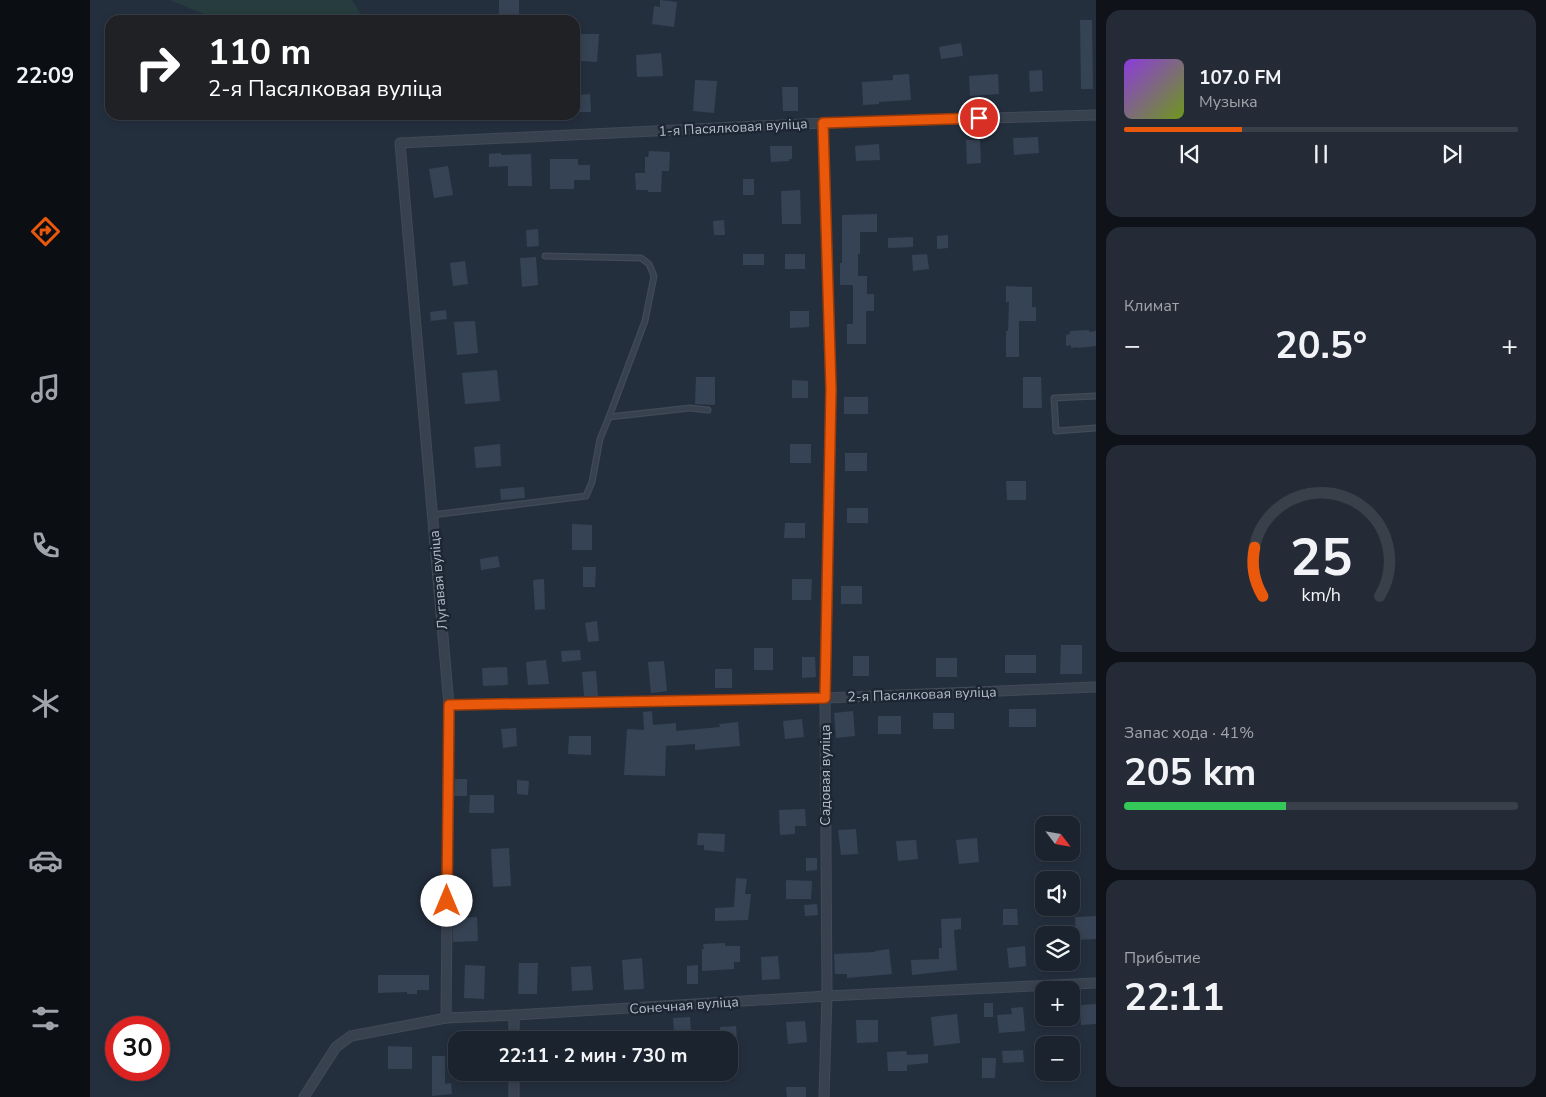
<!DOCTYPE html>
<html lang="ru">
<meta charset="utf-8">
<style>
body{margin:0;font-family:"Nunito Sans",sans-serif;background:#242b36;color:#f1f3f6;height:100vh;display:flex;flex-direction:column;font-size:19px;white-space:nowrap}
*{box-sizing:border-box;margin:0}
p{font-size:16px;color:#a0a4aa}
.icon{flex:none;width:28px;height:28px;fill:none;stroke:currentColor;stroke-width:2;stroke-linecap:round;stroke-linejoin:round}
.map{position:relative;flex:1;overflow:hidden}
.drawer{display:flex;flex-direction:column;gap:10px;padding:10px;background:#0f1319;width:450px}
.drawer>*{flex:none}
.guide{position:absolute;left:15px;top:15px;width:475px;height:105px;border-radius:15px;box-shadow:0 2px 8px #0003,0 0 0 1px #39404a;background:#202124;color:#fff;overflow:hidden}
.needle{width:32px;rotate:121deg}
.controls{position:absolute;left:945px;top:816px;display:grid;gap:10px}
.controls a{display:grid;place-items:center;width:45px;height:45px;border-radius:10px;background:#1b232e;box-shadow:0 2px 8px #0003,0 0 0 1px #39404a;font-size:25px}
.speed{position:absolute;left:15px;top:1016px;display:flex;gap:10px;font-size:25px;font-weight:700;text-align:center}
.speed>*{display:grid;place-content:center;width:65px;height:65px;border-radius:50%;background:#1b232e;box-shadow:0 2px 8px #0003,0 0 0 1px #39404a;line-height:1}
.speed .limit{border:8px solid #d22;background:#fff;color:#111}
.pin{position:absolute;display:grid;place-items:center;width:42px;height:42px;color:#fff;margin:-21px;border:2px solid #fff;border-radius:50%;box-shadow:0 1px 5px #0007}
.me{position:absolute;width:55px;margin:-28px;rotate:0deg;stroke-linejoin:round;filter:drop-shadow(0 0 4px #0008)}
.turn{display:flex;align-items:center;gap:18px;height:105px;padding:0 20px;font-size:22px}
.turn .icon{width:65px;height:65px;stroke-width:2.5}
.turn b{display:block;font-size:35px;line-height:42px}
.big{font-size:38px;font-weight:700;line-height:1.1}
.drawer .tile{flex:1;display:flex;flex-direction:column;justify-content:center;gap:8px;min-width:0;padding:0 18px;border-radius:15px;background:#242b36}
.drawer .dial{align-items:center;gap:0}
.dial svg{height:130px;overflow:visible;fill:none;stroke:#39404a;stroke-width:7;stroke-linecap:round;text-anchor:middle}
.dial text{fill:#f1f3f6;stroke:none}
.song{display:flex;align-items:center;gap:15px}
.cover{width:60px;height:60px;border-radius:8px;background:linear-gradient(135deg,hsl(270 70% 55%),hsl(80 70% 35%))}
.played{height:5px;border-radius:2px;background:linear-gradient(90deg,#ea580c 30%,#39404a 30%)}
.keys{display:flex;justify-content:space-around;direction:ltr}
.heat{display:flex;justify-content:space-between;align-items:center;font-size:28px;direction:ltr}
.charge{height:8px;border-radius:4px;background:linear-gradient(90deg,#34c759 41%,#39404a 0)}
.trip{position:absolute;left:358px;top:1031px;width:290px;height:50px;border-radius:15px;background:#1b232e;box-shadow:0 2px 8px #0003,0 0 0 1px #39404a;font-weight:700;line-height:50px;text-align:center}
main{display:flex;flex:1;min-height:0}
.tabs{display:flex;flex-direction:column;width:90px;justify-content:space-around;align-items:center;background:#0b0e12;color:#a0a4aa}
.tabs .icon{width:35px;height:35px}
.tabs .active{color:#ea580c}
.tabs b{font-size:22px;color:#f1f3f6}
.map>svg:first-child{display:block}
.green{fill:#263c3f}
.building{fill:#364354}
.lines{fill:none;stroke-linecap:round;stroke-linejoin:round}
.service-casing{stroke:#414a57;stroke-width:7}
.minor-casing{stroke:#414a57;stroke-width:11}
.service{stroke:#38414e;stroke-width:4.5}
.minor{stroke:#38414e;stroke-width:9}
.route-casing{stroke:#983908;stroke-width:12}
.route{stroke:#ea580c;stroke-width:9}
.labels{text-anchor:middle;stroke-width:5;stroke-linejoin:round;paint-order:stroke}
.street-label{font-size:14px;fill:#b4bcc9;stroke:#1d2633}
</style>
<main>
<nav class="tabs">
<b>22:09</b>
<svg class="icon active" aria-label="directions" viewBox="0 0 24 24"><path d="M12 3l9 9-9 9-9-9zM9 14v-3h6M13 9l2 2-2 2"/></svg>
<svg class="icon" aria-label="music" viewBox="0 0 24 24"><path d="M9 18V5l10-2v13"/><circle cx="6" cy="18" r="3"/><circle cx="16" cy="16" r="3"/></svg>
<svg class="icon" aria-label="phone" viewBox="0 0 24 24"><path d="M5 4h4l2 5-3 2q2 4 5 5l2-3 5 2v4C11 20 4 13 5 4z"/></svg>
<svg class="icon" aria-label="climate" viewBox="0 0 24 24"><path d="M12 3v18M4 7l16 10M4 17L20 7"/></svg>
<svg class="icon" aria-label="car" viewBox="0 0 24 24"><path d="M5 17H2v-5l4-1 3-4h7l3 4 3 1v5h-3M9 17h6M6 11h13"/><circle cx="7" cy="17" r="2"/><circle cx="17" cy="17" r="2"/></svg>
<svg class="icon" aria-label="filters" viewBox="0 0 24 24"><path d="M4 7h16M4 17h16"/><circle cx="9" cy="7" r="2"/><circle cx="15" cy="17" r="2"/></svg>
</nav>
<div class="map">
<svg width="1006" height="1097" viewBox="0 0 1006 1097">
<rect width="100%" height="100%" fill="#242f3e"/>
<path class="green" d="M80,0H262L272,16L271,20H128Z"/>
<g class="building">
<rect x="409" y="0" width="20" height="20"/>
<path d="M570,0L587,2L584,27L562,24L564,6L570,7Z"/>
<path d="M990,20H1002L1003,89H991Z"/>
<path d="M487,34H509L507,62L491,61V55H486Z"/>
<path d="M871,43L873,56L851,59L849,47Z"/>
<path d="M571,53L573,76L547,77L546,55Z"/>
<path d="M952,70L953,91L940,92L939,71Z"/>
<path d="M819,74L821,100L789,102V104L773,105L772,82L803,80V75Z"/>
<path d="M908,74L909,94L880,96L879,76Z"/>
<path d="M605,80L627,81L624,113L603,111Z"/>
<path d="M692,87H708V111H693Z"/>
<path d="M500,94L501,112H489L488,95Z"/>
<path d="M948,137L949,153L924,155L923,138Z"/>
<path d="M876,140H890L891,163L877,164Z"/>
<path d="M789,144L790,160L766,161L765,146Z"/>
<path d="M680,146H702V159H699V161L681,162Z"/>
<path d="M559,151L580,152L579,171H572L571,192H558V190H546L545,173H555V157H558Z"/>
<path d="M411,153V155L441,154L442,186H418V166L399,167V154Z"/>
<path d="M460,159H488V165H500V180H484V189H460Z"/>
<path d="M358,166L363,195L344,198L339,169Z"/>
<rect x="653" y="179" width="11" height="16"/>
<path d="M710,190L711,224H692L691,191Z"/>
<path d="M787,214V232H770V254H768V276H777V294H784V311H776V344H757V324H763V285H750V263H752V215Z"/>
<path d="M634,220L635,235H624L623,221Z"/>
<path d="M448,229L449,246L437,247L436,230Z"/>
<path d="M858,235V248L847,249V236Z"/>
<path d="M823,237V247L798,248V238Z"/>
<rect x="653" y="254" width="21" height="11"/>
<rect x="695" y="254" width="20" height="15"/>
<path d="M837,254L839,269L823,271L822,255Z"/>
<path d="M446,257L448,285L432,287L430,258Z"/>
<path d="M375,261L378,284L363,286L360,263Z"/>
<path d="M916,286L942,287V307H946V321H929V357H916V331H918L919,302H916Z"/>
<path d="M356,310L357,319L341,321L340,312Z"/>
<path d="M700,311H719V327L700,328Z"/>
<path d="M385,321L388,353L367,355L364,322Z"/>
<path d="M999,330V332L1006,331V346L987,348V347L981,348V345L976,346V335L980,334V331Z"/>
<path d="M407,370L410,401L375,404L372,373Z"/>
<path d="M606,377H625V405L605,404Z"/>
<path d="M933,377H951L952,408H933Z"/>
<path d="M702,380L718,381V398H702Z"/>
<rect x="754" y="397" width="24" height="17"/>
<path d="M410,444L411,466L386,468L384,447Z"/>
<rect x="700" y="444" width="21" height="19"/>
<rect x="755" y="453" width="22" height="18"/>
<path d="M916,481H936V500H917Z"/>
<path d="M434,487L435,498L411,500L410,489Z"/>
<rect x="757" y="508" width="21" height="15"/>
<path d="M695,523H715V538H694Z"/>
<path d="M482,524L502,525V550H482Z"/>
<path d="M408,556L410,567L391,570L390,559Z"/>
<path d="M493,567H506L505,587H493Z"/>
<path d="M454,579L455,609L445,610L443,580Z"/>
<path d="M702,579H722L721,600H702Z"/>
<rect x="751" y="586" width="21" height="18"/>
<path d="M507,621L509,641L498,642L495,623Z"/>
<path d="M971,645H992V674H970Z"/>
<rect x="664" y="648" width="19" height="22"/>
<path d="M490,650L491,660L472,662L471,651Z"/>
<rect x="915" y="655" width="31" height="18"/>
<rect x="763" y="656" width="16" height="20"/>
<path d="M712,657H725L726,677L712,678Z"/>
<rect x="846" y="658" width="21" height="19"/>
<path d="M456,660L459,684L438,685L436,662Z"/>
<path d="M574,661L577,691L561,693L558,662Z"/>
<path d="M417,667L418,685L393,686L392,668Z"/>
<rect x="625" y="669" width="17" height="19"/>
<path d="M506,671L508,696H494L492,672Z"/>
<rect x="919" y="709" width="27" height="18"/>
<path d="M562,711L563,725L586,723V731L630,727L629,724L648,722L650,746L605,750V744L576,746L575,776L534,775L537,729L554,730L553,712Z"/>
<path d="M763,711L765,736L746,738L744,713Z"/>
<rect x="843" y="713" width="21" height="16"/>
<rect x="788" y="716" width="23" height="18"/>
<path d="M712,719L714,737L695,739L693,721Z"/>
<path d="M426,728L427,746L413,748L411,729Z"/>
<path d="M479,736H501V755L478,754Z"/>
<path d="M365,779H377V796H364Z"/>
<path d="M427,780L439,781L438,795L427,794Z"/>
<path d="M380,795H404V813H379Z"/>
<path d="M715,809L716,826H705V834L690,835L689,810Z"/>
<path d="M766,829L768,854L751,855L748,830Z"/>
<path d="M608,833L635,834L634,852L614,850V845H607Z"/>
<path d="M887,838L889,862L869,864L866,840Z"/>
<path d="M826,840L828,859L808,861L806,841Z"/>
<path d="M419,848L421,886L403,887L401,849Z"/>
<path d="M716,858H727V870L716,871Z"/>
<path d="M646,878L657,879L655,894H661L658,920L625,921V908L644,907Z"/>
<path d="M696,880L722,881L721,899H696Z"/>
<path d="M727,904L728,915L715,916L714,905Z"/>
<path d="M913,909H927L928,925H913Z"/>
<path d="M1006,916V939L986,940L985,917Z"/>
<path d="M387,917L388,941L363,942V918Z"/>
<path d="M871,918V929L864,930L867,970L822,975L821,960L849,959V948H852L851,919Z"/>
<path d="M635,943V946H650V962H644V969L612,971V949H614L613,944Z"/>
<path d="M935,946L936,966L919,968L917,948Z"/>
<path d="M799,949L802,974L757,978V974H745L744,954L785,952V951Z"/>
<path d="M688,956L690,979L672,980L671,957Z"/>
<path d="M552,958L554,989L534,990L532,960Z"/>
<path d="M429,963H448L447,994H428Z"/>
<path d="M375,965L395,966L394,999L374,998Z"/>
<path d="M608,965V984H597V966Z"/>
<path d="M501,966L503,990L482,991L481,967Z"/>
<path d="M288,975H339V990H327V994H317V992L288,993Z"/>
<rect x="894" y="1003" width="9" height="14"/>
<path d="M1006,1004V1024L991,1025L990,1005Z"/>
<path d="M933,1007L935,1031L909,1033L907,1015L922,1014L921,1008Z"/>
<path d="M867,1014L870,1043L844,1046L841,1017Z"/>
<path d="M600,1017L601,1032L584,1033L583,1018Z"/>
<path d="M766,1020H788V1042L767,1043Z"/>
<path d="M715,1021L717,1042L698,1044L696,1022Z"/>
<path d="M646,1026L647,1040H631L630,1027Z"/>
<path d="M557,1030L558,1040H522V1032Z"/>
<path d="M298,1046L322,1047V1069H298Z"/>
<path d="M933,1050L934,1062L913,1063L912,1051Z"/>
<path d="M816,1051L817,1055L838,1054V1063L817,1065V1071H798L797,1052Z"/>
<path d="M342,1056H355V1084L361,1083L362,1094L342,1096Z"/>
<path d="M892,1058H906L905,1078H892Z"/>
<path d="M696,1087H716V1097H697Z"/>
</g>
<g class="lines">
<defs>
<g id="service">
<path d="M455,256L551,258L559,264L564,276L555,321L519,417"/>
<path d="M1006,396L964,398L966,431L1006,428"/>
<path d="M342,515L496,496L502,482L510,439L519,417L600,408L618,410"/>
</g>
<g id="minor">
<path d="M733,123L741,389L735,698L737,996L734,1097"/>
<path d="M359,705L735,698L1006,687"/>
<path d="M424,1015V1040"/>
<path d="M356,1018L359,705L310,143L733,123L1006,115"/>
<path d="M424,1072V1097"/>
<path d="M214,1097L246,1047L261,1036L356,1018L424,1015L737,996L1006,983"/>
</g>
</defs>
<use href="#service" class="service-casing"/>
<use href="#minor" class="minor-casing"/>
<use href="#service" class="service"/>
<use href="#minor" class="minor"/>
</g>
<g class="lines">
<defs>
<path id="route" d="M357,901L359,705L735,698L741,389L733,123L889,118"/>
</defs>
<use href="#route" class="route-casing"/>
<use href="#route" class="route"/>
</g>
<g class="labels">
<g class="street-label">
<text transform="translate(643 127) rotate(-3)" y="5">1-я Пасялковая вуліца</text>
<text transform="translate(348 580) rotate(-95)" y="5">Лугавая вуліца</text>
<text transform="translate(832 694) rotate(-2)" y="5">2-я Пасялковая вуліца</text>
<text transform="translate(735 775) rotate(-90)" y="5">Садовая вуліца</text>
<text transform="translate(594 1005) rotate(-4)" y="5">Сонечная вуліца</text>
</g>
</g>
</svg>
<div class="controls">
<a><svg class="needle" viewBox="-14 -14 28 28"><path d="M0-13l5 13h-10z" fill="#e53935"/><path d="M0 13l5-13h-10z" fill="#a0a4aa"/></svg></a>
<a><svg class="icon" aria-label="sound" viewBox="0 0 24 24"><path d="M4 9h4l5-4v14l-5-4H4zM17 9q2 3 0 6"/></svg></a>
<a><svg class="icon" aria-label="layers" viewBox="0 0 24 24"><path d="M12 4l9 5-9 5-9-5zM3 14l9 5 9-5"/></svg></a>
<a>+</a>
<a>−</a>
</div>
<div class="speed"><div class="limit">30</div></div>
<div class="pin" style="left:889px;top:118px;background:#d93025"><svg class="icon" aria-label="arrive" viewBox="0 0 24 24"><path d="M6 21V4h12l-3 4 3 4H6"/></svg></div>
<svg class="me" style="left:357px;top:901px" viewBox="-20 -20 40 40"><circle r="19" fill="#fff"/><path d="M0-13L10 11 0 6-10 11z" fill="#ea580c"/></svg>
<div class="trip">22:11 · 2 мин · 730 m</div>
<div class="guide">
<div class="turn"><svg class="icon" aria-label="right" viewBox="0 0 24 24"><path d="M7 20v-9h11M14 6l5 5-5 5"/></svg><div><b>110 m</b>2-я Пасялковая вуліца</div></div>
</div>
</div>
<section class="drawer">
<div class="tile">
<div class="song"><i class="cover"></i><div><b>107.0 FM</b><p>Музыка</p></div></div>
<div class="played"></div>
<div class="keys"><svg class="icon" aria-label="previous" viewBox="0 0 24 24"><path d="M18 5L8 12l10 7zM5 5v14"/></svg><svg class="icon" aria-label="pause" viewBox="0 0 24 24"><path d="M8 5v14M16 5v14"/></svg><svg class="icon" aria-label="next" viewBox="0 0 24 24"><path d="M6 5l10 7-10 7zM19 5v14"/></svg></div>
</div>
<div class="tile"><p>Климат</p>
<div class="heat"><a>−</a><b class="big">20.5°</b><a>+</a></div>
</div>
<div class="tile dial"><svg viewBox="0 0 100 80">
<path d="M14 69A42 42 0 1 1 86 69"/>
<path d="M14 69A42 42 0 0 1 9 39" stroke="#ea580c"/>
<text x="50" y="56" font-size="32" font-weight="700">25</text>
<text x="50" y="72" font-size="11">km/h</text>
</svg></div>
<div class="tile"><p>Запас хода · 41%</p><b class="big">205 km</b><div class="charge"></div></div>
<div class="tile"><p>Прибытие</p><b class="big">22:11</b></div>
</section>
</main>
